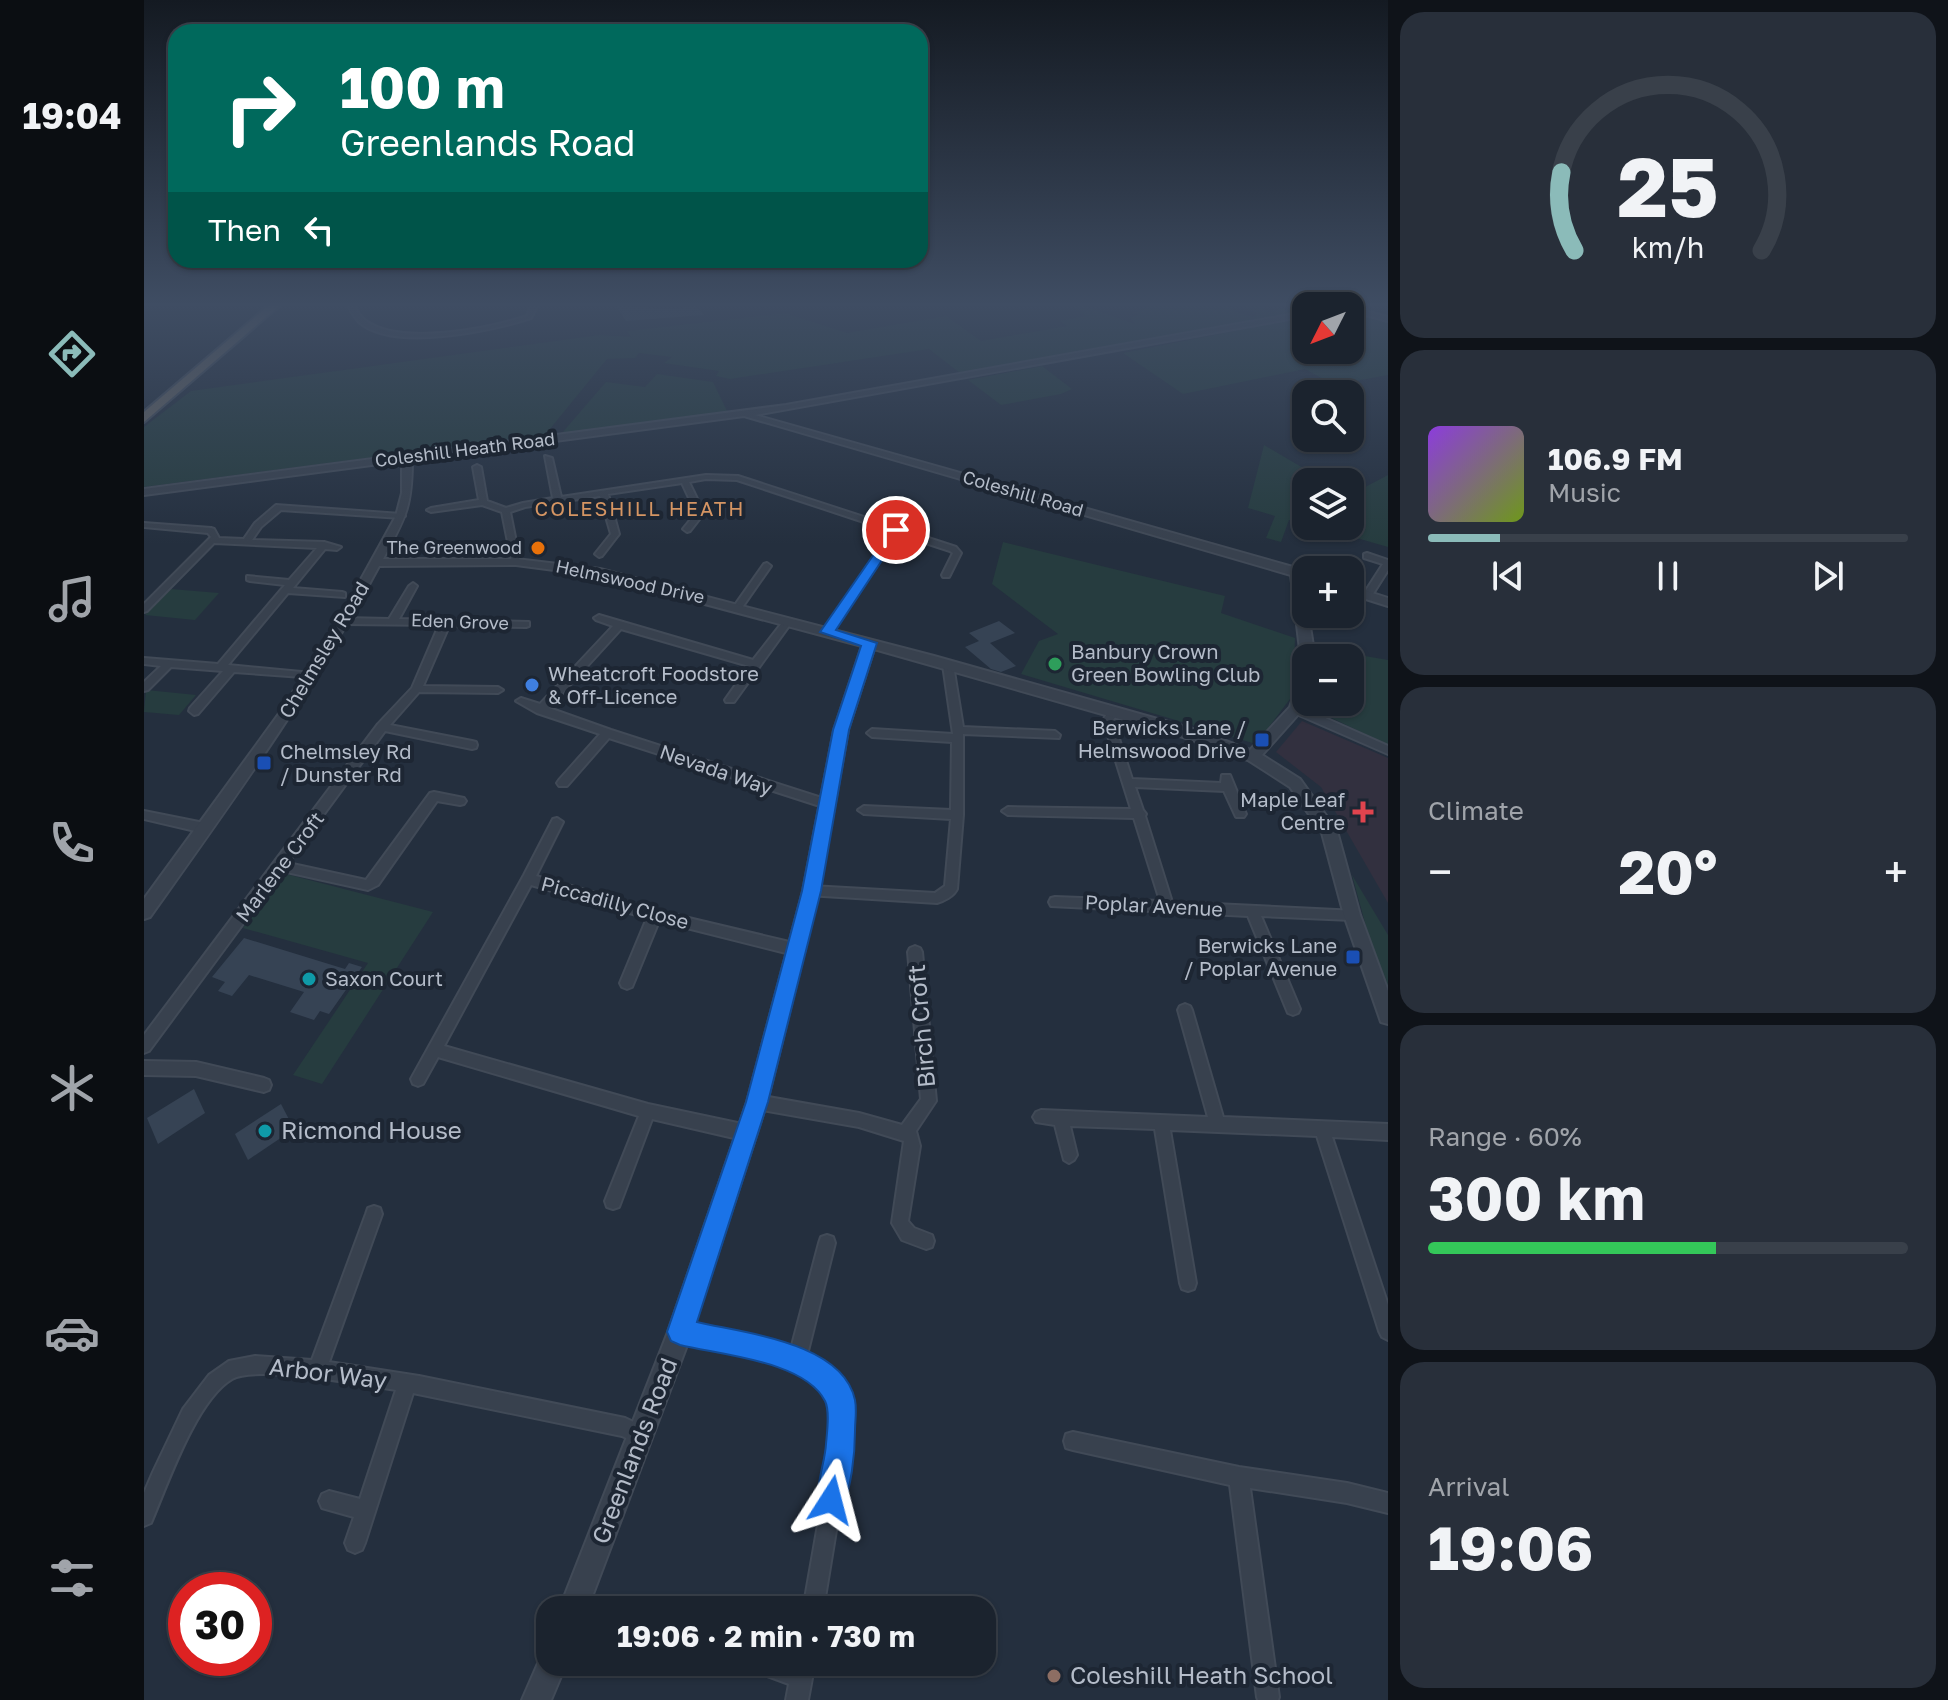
<!DOCTYPE html>
<meta charset="utf-8">
<style>
body{margin:0;font-family:"Golos Text",sans-serif;background:#282f3a;color:#f1f3f6;height:100vh;display:flex;flex-direction:column;font-size:30px;white-space:nowrap}
*{box-sizing:border-box;margin:0}
p{font-size:26px;color:#a0a4aa}
.icon{flex:none;width:44px;height:44px;fill:none;stroke:currentColor;stroke-width:2;stroke-linecap:round;stroke-linejoin:round}
.map{position:relative;flex:1;overflow:hidden}
.panel{display:flex;flex-direction:column;gap:12px;padding:12px;background:#0f1319;width:560px}
.panel>*{flex:none}
.banner{position:absolute;left:24px;top:24px;width:760px;height:244px;border-radius:24px;box-shadow:0 2px 6px #0004,0 0 0 2px #39404a;background:#00695c;color:#fff;overflow:hidden}
.needle{width:52px;rotate:228deg}
.buttons{position:absolute;left:1148px;top:292px;display:grid;gap:16px}
.buttons a{display:grid;place-items:center;width:72px;height:72px;border-radius:16px;background:#1b232e;box-shadow:0 2px 6px #0004,0 0 0 2px #39404a;font-size:40px}
.speed{position:absolute;left:24px;top:1572px;display:flex;gap:16px;font-size:40px;font-weight:700;text-align:center}
.speed>*{display:grid;place-content:center;width:104px;height:104px;border-radius:50%;background:#1b232e;box-shadow:0 2px 6px #0004,0 0 0 2px #39404a;line-height:1}
.speed .limit{border:12px solid #d22;background:#fff;color:#111}
.pin{position:absolute;display:grid;place-items:center;width:68px;height:68px;color:#fff;margin:-34px;border:4px solid #fff;border-radius:50%;box-shadow:0 2px 8px #0007}
.me{position:absolute;width:88px;margin:-44px;rotate:9deg;stroke-linejoin:round;filter:drop-shadow(0 0 6px #0008)}
.turn{display:flex;align-items:center;gap:28px;height:168px;padding:0 40px;font-size:36px}
.turn .icon{width:104px;height:104px;stroke-width:2.5}
.turn b{display:block;font-size:56px;line-height:68px}
.then{display:flex;align-items:center;height:76px;padding:0 40px;background:#0003;gap:16px;font-size:30px}
.big{font-size:60px;font-weight:700;line-height:1.1}
.panel .card{flex:1;display:flex;flex-direction:column;justify-content:center;gap:12px;min-width:0;padding:0 28px;border-radius:24px;background:#282f3a}
.panel .dial{align-items:center;gap:0}
.dial svg{height:208px;overflow:visible;fill:none;stroke:#39404a;stroke-width:7;stroke-linecap:round;text-anchor:middle}
.dial text{fill:#f1f3f6;stroke:none}
.song{display:flex;align-items:center;gap:24px}
.cover{width:96px;height:96px;border-radius:12px;background:linear-gradient(135deg,hsl(270 70% 55%),hsl(80 70% 35%))}
.played{height:8px;border-radius:4px;background:linear-gradient(90deg,#8bbbb9 15%,#39404a 15%)}
.keys{display:flex;justify-content:space-around;direction:ltr}
.heat{display:flex;justify-content:space-between;align-items:center;font-size:44px;direction:ltr}
.charge{height:12px;border-radius:6px;background:linear-gradient(90deg,#34c759 60%,#39404a 0)}
.trip{position:absolute;left:392px;top:1596px;width:460px;height:80px;border-radius:24px;background:#1b232e;box-shadow:0 2px 6px #0004,0 0 0 2px #39404a;font-weight:700;line-height:80px;text-align:center}
main{display:flex;flex:1;min-height:0}
.menu{display:flex;flex-direction:column;width:144px;justify-content:space-around;align-items:center;background:#0b0e12;color:#a0a4aa}
.menu .icon{width:56px;height:56px}
.menu .current{color:#8bbbb9}
.menu b{font-size:36px;color:#f1f3f6}
.map>svg:first-child{display:block}
.medical{fill:#32303f}
.green{fill:#263c3f}
.building{fill:#364354}
.lines{fill:none;stroke-linecap:round;stroke-linejoin:round}
.minor-casing{stroke:#414a57;stroke-width:4}
.tertiary-casing{stroke:#414a57;stroke-width:4}
.trunk-casing{stroke:#434c59;stroke-width:4}
.minor{fill:#38414e;fill-rule:evenodd}
.tertiary{fill:#38414e;fill-rule:evenodd}
.trunk{fill:#656462;fill-rule:evenodd}
.route{fill:#1a73e8;stroke:#114b97;stroke-width:2}
.food-dot{fill:#e8710a;stroke:#1d2633;stroke-width:3}
.leisure-dot{fill:#2e9e5b;stroke:#1d2633;stroke-width:3}
.shop-dot{fill:#3f7fe0;stroke:#1d2633;stroke-width:3}
.transit-dot{fill:#1a4fb4;stroke:#1d2633;stroke-width:3}
.health-dot{fill:#e0444e;stroke:#1d2633;stroke-width:3}
.culture-dot{fill:#0f9aa8;stroke:#1d2633;stroke-width:3}
.education-dot{fill:#8d6e63;stroke:#1d2633;stroke-width:3}
.labels{text-anchor:middle;stroke-width:8;stroke-linejoin:round;paint-order:stroke}
.far-street-label{font-size:18px;fill:#b4bcc9;stroke:#1d2633}
.far-poi-label{font-size:18px;fill:#b4bcc9;stroke:#1d2633;text-anchor:end}
.far-quarter-label{font-size:20px;letter-spacing:2px;fill:#d59563;stroke:#1d2633}
.street-label{font-size:20px;fill:#b4bcc9;stroke:#1d2633}
.poi-label{font-size:20px;fill:#b4bcc9;stroke:#1d2633;text-anchor:start}
.near-street-label{font-size:24px;fill:#b4bcc9;stroke:#1d2633}
.near-poi-label{font-size:24px;fill:#b4bcc9;stroke:#1d2633;text-anchor:start}
</style>
<main>
<nav class="menu">
<b>19:04</b>
<svg class="icon current" aria-label="directions" viewBox="0 0 24 24"><path d="M12 3l9 9-9 9-9-9zM9 14v-3h6M13 9l2 2-2 2"/></svg>
<svg class="icon" aria-label="music" viewBox="0 0 24 24"><path d="M9 18V5l10-2v13"/><circle cx="6" cy="18" r="3"/><circle cx="16" cy="16" r="3"/></svg>
<svg class="icon" aria-label="phone" viewBox="0 0 24 24"><path d="M5 4h4l2 5-3 2q2 4 5 5l2-3 5 2v4C11 20 4 13 5 4z"/></svg>
<svg class="icon" aria-label="climate" viewBox="0 0 24 24"><path d="M12 3v18M4 7l16 10M4 17L20 7"/></svg>
<svg class="icon" aria-label="car" viewBox="0 0 24 24"><path d="M5 17H2v-5l4-1 3-4h7l3 4 3 1v5h-3M9 17h6M6 11h13"/><circle cx="7" cy="17" r="2"/><circle cx="17" cy="17" r="2"/></svg>
<svg class="icon" aria-label="filters" viewBox="0 0 24 24"><path d="M4 7h16M4 17h16"/><circle cx="9" cy="7" r="2"/><circle cx="15" cy="17" r="2"/></svg>
</nav>
<div class="map">
<svg width="1244" height="1700" viewBox="0 0 1244 1700">
<rect width="100%" height="100%" fill="#242f3e"/>
<path class="medical" d="M1158,721L1244,758V903L1177,787L1132,752Z"/>
<g class="green">
<path d="M929,306H940L991,324L986,318L994,314L989,313L1008,306H1086L1087,310L1109,317L1113,313L1101,306H1115L1126,312L1144,306H1162V311L816,373L785,349L586,379L572,376L575,371L520,363L528,357L495,353L491,358L463,359L401,435L0,487V427L47,391L456,335L487,337L484,331L641,313L703,333L802,316L837,341L923,326L916,321L942,316Z"/>
<path d="M1206,312L1244,321V375L1190,385L1161,369L1039,394L979,353L1162,317V350H1206Z"/>
<path d="M898,366L928,389L917,394L857,405L824,380Z"/>
<path d="M513,374L569,382L584,413L418,433L462,382L501,387Z"/>
<path d="M1120,445L1183,482H1162V524L1145,520L1137,542L1122,538L1131,516L1104,508Z"/>
<path d="M1244,475V547L1171,526H1206V495Z"/>
<path d="M859,542L1081,596L1077,613L1151,638L1149,695L1112,744L877,674L895,641L914,634L848,584Z"/>
<path d="M27,589L75,593L51,620L1,615Z"/>
<path d="M1169,647L1244,660V745L1167,708V702H1206V658H1169Z"/>
<path d="M2,690L52,695L35,715L0,712Z"/>
<path d="M142,874L289,912L178,1084L149,1075L224,963L99,928Z"/>
<path d="M1208,875L1244,935V987L1226,941Z"/>
</g>
<g class="building">
<path d="M472,306L528,309L552,306L560,315L482,321Z"/>
<path d="M855,621L871,633L846,643L872,666L857,672L847,669L821,647L835,641L825,633Z"/>
<path d="M100,938L201,969L205,963L218,967L185,1014L176,1011L170,1020L146,1012L160,992L105,975L88,996L74,991L81,982L68,977Z"/>
<path d="M50,1089L61,1113L14,1144L3,1118Z"/>
<path d="M137,1104L150,1129L104,1160L91,1134Z"/>
</g>
<g class="lines">
<defs>
<g id="minor">
<path d="M204,306H210C213,311 217,317 222,321C257,346 343,329 383,316L387,306H393L387,318C348,331 248,352 215,322C211,318 207,311 204,306Z"/>
<path d="M401,456L408,458L417,497L562,475L594,476L812,547L817,553L805,577H799L798,575L809,553L806,551L754,534L687,634L684,635L679,632L747,531L593,480L562,479L545,482L560,513L546,531L543,532L539,529L552,513L538,483L464,494L475,534L458,556L455,557L451,554L467,534L456,496L381,507L366,512L376,562L372,565L368,562L358,512L338,505L287,512L283,510L287,508L335,500L329,467L333,465L337,467L343,501L362,508L379,503L409,498Z"/>
<path d="M132,505L257,514L261,516L257,518L137,510L117,527L108,540L180,542L197,547L193,550L181,549L149,588L198,592L201,593V597L144,593L84,665L168,673L172,674V678L90,672L54,714L50,715L45,711L46,708L79,671L27,667L4,690L0,691V682L17,666L0,664V658L74,664L141,585L106,581L103,580V576L145,580L173,548L70,543L3,611L0,612V604L67,537L64,533L0,527V523L67,528L70,529L75,538L100,539L111,523Z"/>
<path d="M1223,553L1244,560V570L1227,597L1224,598L1219,595L1239,564L1220,558V554Z"/>
<path d="M623,563L627,566L597,609H591V605L620,564Z"/>
<path d="M269,583L273,586L255,619L298,620L302,618L306,620L385,622V626L382,627L305,626L279,686L354,687L359,690L354,693L275,692L246,725L328,741L332,742L333,745L332,748L328,749L241,731L144,863L222,880L286,793L290,792L320,798L322,801L320,804L316,805L293,801L234,885L224,890L138,871L5,1051L0,1053V1035L234,724L268,688L295,625L200,624L195,621L200,618L245,619L265,586Z"/>
<path d="M455,615L609,660L641,619H647V623L590,702H582L581,700L605,666L477,629L405,708L467,730L687,801L689,804L687,807H679L465,738L423,786H415L413,783L415,780L456,734L393,713L372,701L377,698L396,704L469,626L452,620L450,618Z"/>
<path d="M804,662L809,665L819,727L911,731L916,735L915,738L819,734V815L813,889C810,896 800,901 793,903L663,895L661,891L663,887L667,886L791,893L801,886L807,819L720,814L714,810L720,806L807,810L808,742L728,737L723,733L728,729L809,734L799,665Z"/>
<path d="M1152,705L1244,746V754L1148,712L1147,709L1148,706Z"/>
<path d="M970,708L975,712L969,720L988,779L1077,783L1078,775H1086L1102,814L1100,817H1092L1080,791L991,787L999,810L1002,814L1001,816L1028,902L1213,911L1214,915L1213,919L1208,920L1117,916L1156,1009L1154,1013L1149,1015L1144,1013L1104,916L907,906L905,902L907,898L911,897L1016,901L990,818L864,815L858,811L864,807L987,809L959,720L966,709Z"/>
<path d="M0,811L60,823L66,828L60,833L0,819Z"/>
<path d="M413,818L419,822L392,876L511,910L654,944L659,946L661,950L659,954L654,956L515,921L488,987L483,989L478,987L476,983L503,918L387,885L300,1046L504,1104L603,1125L608,1128L611,1133L608,1138L603,1141L508,1119L475,1207L469,1209L463,1207L461,1201L495,1116L294,1057L279,1084L274,1086L269,1084L267,1079L380,875L409,819Z"/>
<path d="M771,946L776,948L778,952L792,1101L772,1131L776,1146L764,1221L770,1228L788,1235L790,1241L788,1247L782,1249L758,1240L748,1223L760,1141L715,1127L613,1109L608,1107L606,1102L608,1097L613,1095L715,1113L758,1125L777,1099L764,952L766,948Z"/>
<path d="M1041,1004L1046,1006L1048,1010L1079,1117L1244,1124V1140L1188,1137L1244,1305V1340L1238,1337L1235,1331L1173,1136L1026,1130L1052,1283L1050,1289L1044,1291L1038,1289L1036,1283L1011,1129L926,1126L933,1155L930,1160L925,1163L920,1160L911,1125L892,1122L889,1117L892,1112L897,1110L1064,1117L1034,1010L1036,1006Z"/>
<path d="M0,1061L52,1062L120,1078L125,1080L127,1085L125,1090L120,1092L52,1076L0,1075Z"/>
<path d="M230,1206L236,1208L238,1214L185,1362L275,1376L481,1418L504,1429L506,1436L504,1443L497,1445L478,1436L269,1393L221,1543L218,1550L211,1553L204,1550L201,1543L210,1517L178,1508L175,1501L178,1494L185,1491L216,1499L252,1390C219,1385 114,1365 88,1379C52,1400 23,1486 7,1523L0,1526V1493L9,1472L39,1409L65,1375L85,1361L111,1356L168,1360L222,1214L224,1208Z"/>
<path d="M683,1235L689,1237L691,1243L663,1355C683,1366 697,1378 706,1400V1445L679,1610H659L688,1445V1403L672,1379L650,1367L536,1341L530,1338L527,1332L530,1326L536,1323L647,1349L675,1243L677,1237Z"/>
<path d="M929,1432L1095,1467L1203,1483L1244,1493V1513L1203,1503L1106,1488L1135,1697L1134,1700H1114L1113,1697L1086,1485L929,1450L922,1448L920,1441L922,1434Z"/>
<path d="M604,1662H644L649,1664V1662H671L664,1700H642L645,1684L607,1670Z"/>
</g>
<g id="tertiary">
<path d="M1206,307L1244,317V321L1206,311Z"/>
<path d="M1162,312V316L611,415L1156,569L1162,572V580L1159,579L1162,614H1164L1171,658H1162V662L1157,658L1147,575L600,416L268,460C268,508 261,518 239,559H372L456,569L790,656L1049,729L1106,750L1146,707L1155,681L1162,677V700L1159,709L1118,755L1156,779L1193,831L1216,915L1244,991V1024L1237,1022L1235,1016L1200,915L1178,833L1146,787L1104,760L1039,737L730,649L704,730L675,891L623,1102L548,1332L443,1610H415L524,1332L603,1102L659,891L690,730L718,646L456,576L372,565L235,566C169,690 87,803 6,917L0,919V899L137,711L194,621L252,516L258,493V461L0,495V489L642,405Z"/>
<path d="M1206,586L1244,598V606L1206,594Z"/>
<path d="M406,1649V1662H423L407,1700H378L399,1652Z"/>
</g>
<path id="trunk" d="M124,306H135L0,422V412Z"/>
</defs>
<use href="#minor" class="minor-casing"/>
<use href="#tertiary" class="tertiary-casing"/>
<use href="#trunk" class="trunk-casing"/>
<use href="#minor" class="minor"/>
<use href="#tertiary" class="tertiary"/>
<use href="#trunk" class="trunk"/>
</g>
<linearGradient id="sky" x2="0" y2="1"><stop stop-color="#141a22"/><stop offset="0.56" stop-color="#3f4d63"/><stop offset="1" stop-color="#3f4d63" stop-opacity="0"/></linearGradient>
<rect width="1244" height="544" fill="url(#sky)"/>
<path class="route" d="M748,528L758,530L692,630L733,643L705,730L677,891L624,1102L553,1322C599,1333 699,1342 711,1400C713,1410 711,1421 711,1431C711,1456 707,1487 698,1510L687,1514L677,1510C669,1489 681,1465 682,1444C683,1432 686,1411 681,1401C661,1361 577,1355 536,1345L527,1341L523,1332L602,1102L658,891L689,730L717,646L676,632Z"/>
<circle class="food-dot" cx="394" cy="548" r="8"/>
<circle class="leisure-dot" cx="911" cy="664" r="8"/>
<circle class="shop-dot" cx="388" cy="685" r="8"/>
<g class="transit-dot">
<rect x="1110" y="732" width="16" height="16" rx="4"/>
<rect x="112" y="755" width="16" height="16" rx="4"/>
<rect x="1201" y="949" width="16" height="16" rx="4"/>
</g>
<path class="health-dot" d="M1215 800h8v8h8v8h-8v8h-8v-8h-8v-8h8z"/>
<g class="culture-dot">
<circle cx="165" cy="979" r="8"/>
<circle cx="121" cy="1131" r="8"/>
</g>
<circle class="education-dot" cx="910" cy="1676" r="8"/>
<g class="labels">
<g class="far-street-label">
<text transform="translate(321 450) rotate(-7)" y="6">Coleshill Heath Road</text>
<text transform="translate(879 494) rotate(16)" y="6">Coleshill Road</text>
<text transform="translate(486 582) rotate(12)" y="6">Helmswood Drive</text>
<text transform="translate(316 622) rotate(2)" y="6">Eden Grove</text>
</g>
<g class="far-poi-label">
<text x="378" y="554">The Greenwood</text>
</g>
<g class="far-quarter-label">
<text x="496" y="516">COLESHILL HEATH</text>
</g>
<g class="street-label">
<text transform="translate(180 650) rotate(-59)" y="7">Chelmsley Road</text>
<text transform="translate(572 770) rotate(19)" y="7">Nevada Way</text>
<text transform="translate(136 867) rotate(-53)" y="7">Marlene Croft</text>
<text transform="translate(471 903) rotate(15)" y="7">Piccadilly Close</text>
<text transform="translate(1010 906) rotate(3)" y="7">Poplar Avenue</text>
</g>
<g class="poi-label">
<text x="927" y="659">Banbury Crown<tspan x="927" dy="23">Green Bowling Club</tspan></text>
<text x="404" y="681">Wheatcroft Foodstore<tspan x="404" dy="23">&amp; Off-Licence</tspan></text>
<text x="1102" y="735" text-anchor="end">Berwicks Lane /<tspan x="1102" dy="23">Helmswood Drive</tspan></text>
<text x="136" y="759">Chelmsley Rd<tspan x="136" dy="23">/ Dunster Rd</tspan></text>
<text x="1201" y="807" text-anchor="end">Maple Leaf<tspan x="1201" dy="23">Centre</tspan></text>
<text x="1193" y="953" text-anchor="end">Berwicks Lane<tspan x="1193" dy="23">/ Poplar Avenue</tspan></text>
<text x="181" y="986">Saxon Court</text>
</g>
<g class="near-street-label">
<text transform="translate(778 1026) rotate(-95)" y="8">Birch Croft</text>
<text transform="translate(184 1374) rotate(7)" y="8">Arbor Way</text>
<text transform="translate(491 1451) rotate(-69)" y="8">Greenlands Road</text>
</g>
<g class="near-poi-label">
<text x="137" y="1139">Ricmond House</text>
<text x="926" y="1684">Coleshill Heath School</text>
</g>
</g>
</svg>
<div class="buttons">
<a><svg class="needle" viewBox="-14 -14 28 28"><path d="M0-13l5 13h-10z" fill="#e53935"/><path d="M0 13l5-13h-10z" fill="#a0a4aa"/></svg></a>
<a><svg class="icon" aria-label="search" viewBox="0 0 24 24"><circle cx="10" cy="10" r="6"/><path d="M15 15l6 6"/></svg></a>
<a><svg class="icon" aria-label="layers" viewBox="0 0 24 24"><path d="M12 4l9 5-9 5-9-5zM3 14l9 5 9-5"/></svg></a>
<a>+</a>
<a>−</a>
</div>
<div class="speed"><div class="limit">30</div></div>
<div class="pin" style="left:752px;top:530px;background:#d93025"><svg class="icon" aria-label="arrive" viewBox="0 0 24 24"><path d="M6 21V4h12l-3 4 3 4H6"/></svg></div>
<svg class="me" style="left:687px;top:1500px" viewBox="-20 -20 40 40"><path d="M0-17L14 15 0 8-14 15z" fill="#1a73e8" stroke="#fff" stroke-width="4"/></svg>
<div class="trip">19:06 · 2 min · 730 m</div>
<div class="banner">
<div class="turn"><svg class="icon" aria-label="right" viewBox="0 0 24 24"><path d="M7 20v-9h11M14 6l5 5-5 5"/></svg><div><b>100 m</b>Greenlands Road</div></div>
<div class="then">Then<svg class="icon" aria-label="left" viewBox="0 0 24 24"><path d="M17 20v-9H6M10 6l-5 5 5 5"/></svg></div>
</div>
</div>
<section class="panel">
<div class="card dial"><svg viewBox="0 0 100 80">
<path d="M14 69A42 42 0 1 1 86 69"/>
<path d="M14 69A42 42 0 0 1 9 39" stroke="#8bbbb9"/>
<text x="50" y="56" font-size="32" font-weight="700">25</text>
<text x="50" y="72" font-size="11">km/h</text>
</svg></div>
<div class="card">
<div class="song"><i class="cover"></i><div><b>106.9 FM</b><p>Music</p></div></div>
<div class="played"></div>
<div class="keys"><svg class="icon" aria-label="previous" viewBox="0 0 24 24"><path d="M18 5L8 12l10 7zM5 5v14"/></svg><svg class="icon" aria-label="pause" viewBox="0 0 24 24"><path d="M8 5v14M16 5v14"/></svg><svg class="icon" aria-label="next" viewBox="0 0 24 24"><path d="M6 5l10 7-10 7zM19 5v14"/></svg></div>
</div>
<div class="card"><p>Climate</p>
<div class="heat"><a>−</a><b class="big">20°</b><a>+</a></div>
</div>
<div class="card"><p>Range · 60%</p><b class="big">300 km</b><div class="charge"></div></div>
<div class="card"><p>Arrival</p><b class="big">19:06</b></div>
</section>
</main>
